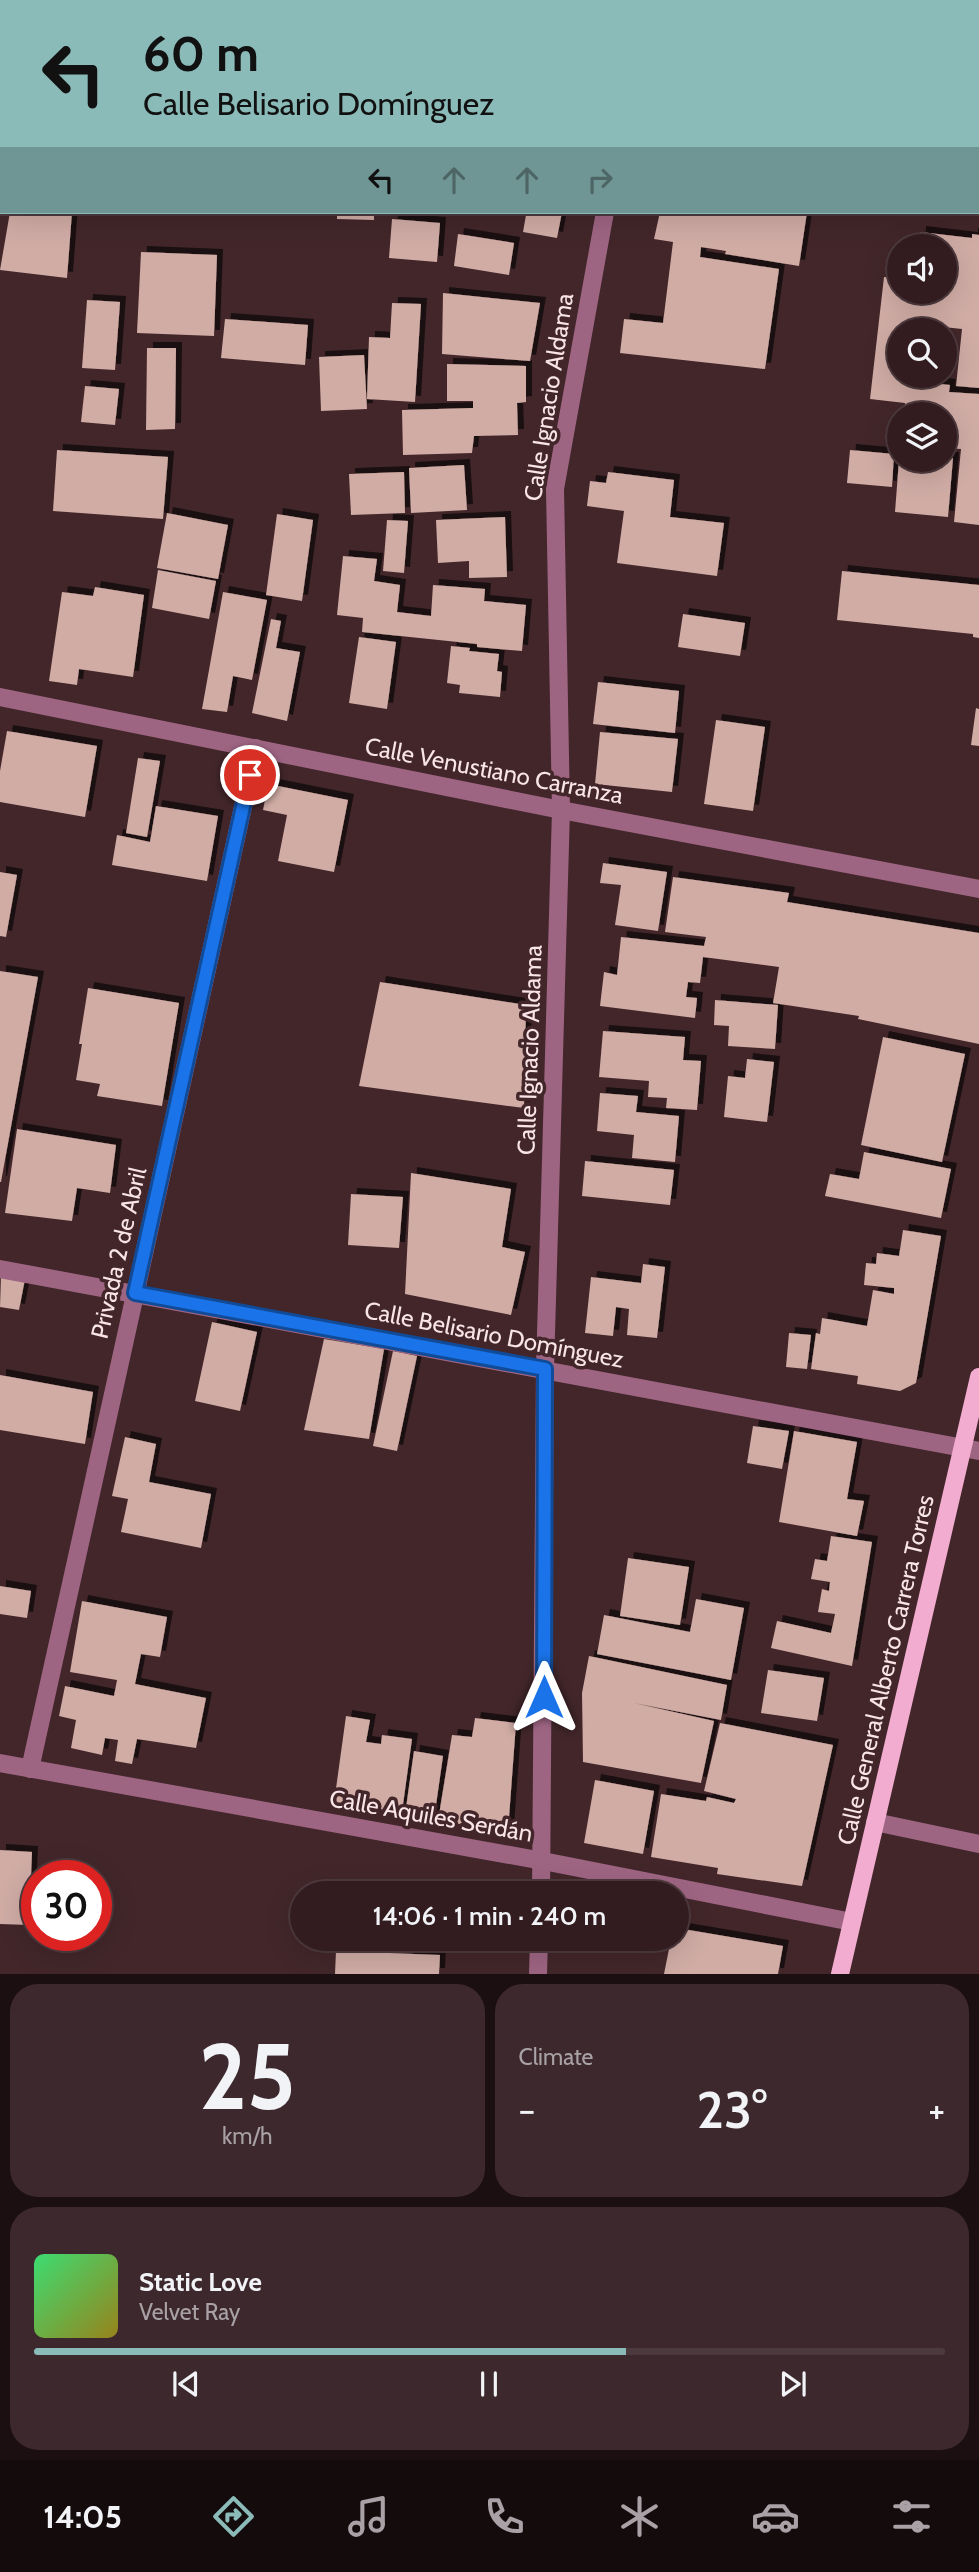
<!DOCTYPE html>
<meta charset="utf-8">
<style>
body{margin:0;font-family:Cabin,sans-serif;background:#3d292d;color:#f1f3f6;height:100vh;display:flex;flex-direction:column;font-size:26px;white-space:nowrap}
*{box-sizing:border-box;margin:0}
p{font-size:23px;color:#a8a1a5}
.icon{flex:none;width:38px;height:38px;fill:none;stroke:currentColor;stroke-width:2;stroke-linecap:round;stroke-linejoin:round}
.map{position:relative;height:1974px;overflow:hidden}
.sheet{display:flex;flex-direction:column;gap:10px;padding:10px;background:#1c0f12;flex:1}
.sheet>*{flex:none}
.top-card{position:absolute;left:0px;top:0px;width:980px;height:214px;box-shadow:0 7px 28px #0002,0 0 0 2px #4d3a3e;background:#8bbbb9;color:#111;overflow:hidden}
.controls{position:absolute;left:887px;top:234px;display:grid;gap:14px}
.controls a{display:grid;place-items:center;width:70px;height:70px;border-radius:50%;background:#321c20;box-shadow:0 7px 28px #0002,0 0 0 2px #4d3a3e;font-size:35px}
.speed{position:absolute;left:21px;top:1860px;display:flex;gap:14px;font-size:35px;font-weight:700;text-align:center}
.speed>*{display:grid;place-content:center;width:91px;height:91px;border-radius:50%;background:#321c20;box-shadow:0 7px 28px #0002,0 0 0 2px #4d3a3e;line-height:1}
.speed .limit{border:10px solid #d22;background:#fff;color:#111}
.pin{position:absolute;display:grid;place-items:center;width:60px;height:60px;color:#fff;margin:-30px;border:4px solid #fff;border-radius:50%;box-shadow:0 2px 7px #0007}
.me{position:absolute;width:77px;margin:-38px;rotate:0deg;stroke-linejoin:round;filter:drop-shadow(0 0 5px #0008)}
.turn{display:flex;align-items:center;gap:24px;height:147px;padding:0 28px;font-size:32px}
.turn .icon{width:91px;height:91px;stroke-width:2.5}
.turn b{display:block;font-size:49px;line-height:60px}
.lanes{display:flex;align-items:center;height:66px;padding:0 28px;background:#0003;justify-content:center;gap:35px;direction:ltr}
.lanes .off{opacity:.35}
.big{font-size:52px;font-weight:600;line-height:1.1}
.sheet .card{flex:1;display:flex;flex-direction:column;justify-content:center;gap:10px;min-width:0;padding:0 24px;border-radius:28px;background:#3d292d}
.sheet .dial{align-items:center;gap:0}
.dial b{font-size:91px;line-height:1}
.song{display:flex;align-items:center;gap:21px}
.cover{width:84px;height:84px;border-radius:10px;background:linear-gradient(135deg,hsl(140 70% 55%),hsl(50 70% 35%))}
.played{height:7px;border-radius:4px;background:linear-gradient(90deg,#8bbbb9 65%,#4d3a3e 65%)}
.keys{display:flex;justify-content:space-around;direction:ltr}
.heat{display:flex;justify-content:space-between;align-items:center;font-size:38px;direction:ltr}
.sheet .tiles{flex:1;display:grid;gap:10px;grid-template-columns:1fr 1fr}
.card:last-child{grid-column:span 2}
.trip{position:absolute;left:290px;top:1881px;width:399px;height:70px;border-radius:35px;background:#321c20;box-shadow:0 7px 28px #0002,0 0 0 2px #4d3a3e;font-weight:600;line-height:70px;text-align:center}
.menu{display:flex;height:112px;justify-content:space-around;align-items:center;background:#140b0d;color:#a8a1a5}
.menu .icon{width:49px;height:49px}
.menu .current{color:#8bbbb9}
.menu b{font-size:32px;color:#f1f3f6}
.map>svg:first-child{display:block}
.building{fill:#d0aca5;filter:url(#shadow)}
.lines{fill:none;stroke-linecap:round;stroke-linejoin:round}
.minor{stroke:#9e6583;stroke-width:18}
.major{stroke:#f2acd0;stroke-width:18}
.route-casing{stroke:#114b97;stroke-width:18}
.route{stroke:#1a73e8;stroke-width:12}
.labels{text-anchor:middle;stroke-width:7;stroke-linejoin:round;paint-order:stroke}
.street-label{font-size:24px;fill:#f9e5e8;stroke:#42262a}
</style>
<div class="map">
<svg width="979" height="1974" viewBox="0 0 979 1974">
<defs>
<filter id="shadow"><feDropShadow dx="6" dy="-6" stdDeviation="0" flood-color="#0009"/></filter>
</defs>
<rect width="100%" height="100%" fill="#42262a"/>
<g class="building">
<path d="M10,212H72L67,278L0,270Z"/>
<path d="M337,212H374V220L337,219Z"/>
<path d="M516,212H562L557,238L523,232L526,215Z"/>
<path d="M660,212H807L799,266L725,254L726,251L701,247L700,257L779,269L765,369L620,353L624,319L663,323L673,242L654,239Z"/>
<path d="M392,219L440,223L437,262L389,258Z"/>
<path d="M920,232L972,238V234L979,235V388L956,386L962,329L916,324V331H900V376H912L911,381L950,385L949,392L979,394V525L954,522L961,449L945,448V415H904L905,403L870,399L884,277L900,278V292H945V247H919Z"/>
<path d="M458,234L514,243L509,275L454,266Z"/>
<path d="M141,252L217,255L214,336L137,333Z"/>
<path d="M443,293L540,303L530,361L442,354Z"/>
<path d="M87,300L120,302L115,370L82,368Z"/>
<path d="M392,303L421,304L415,402L367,399L369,337L390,338Z"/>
<path d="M225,319L308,325L305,365L221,358Z"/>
<path d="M147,348H176L175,429L146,430Z"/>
<path d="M364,355L367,409L321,411L319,357Z"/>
<path d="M447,364L526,366V402L517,403L518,435L474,436L472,453L403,455L402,410L473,408V401H447Z"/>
<path d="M85,386L119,389L115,425L81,422Z"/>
<path d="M57,450L168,457L163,519L53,511Z"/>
<path d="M850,450L894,454L892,487L847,483Z"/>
<path d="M945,458H953L948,517L895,512L899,460H945Z"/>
<path d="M464,465L467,510L411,513L409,468Z"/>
<path d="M404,472L405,513L351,515L349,474Z"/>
<path d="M608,472L674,480L670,517L724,523L717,576L617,563L624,511L587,506L590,481L606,483Z"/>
<path d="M167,513L228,525L218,579L157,568Z"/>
<path d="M277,514L313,520L302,601L266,595Z"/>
<path d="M505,517L507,577L469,578V561L438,563L436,520Z"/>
<path d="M387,520L408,521L404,573L383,571Z"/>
<path d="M343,556L377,559L374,581L400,585L397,612L431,616L433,585L485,589L484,601L526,605L522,651L477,647V644L362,632L363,618L337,615Z"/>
<path d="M158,570L216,581L209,619L152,608Z"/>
<path d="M842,571L979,585V638L973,637V634L837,620Z"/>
<path d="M95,587L144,595L133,677L79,669L77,685L49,681L62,592L93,596Z"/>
<path d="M223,592L267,600L252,680L233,676L227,712L202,709Z"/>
<path d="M683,614L745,623L740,656L678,647Z"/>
<path d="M271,619L281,621L276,648L300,652L287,721L252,713Z"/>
<path d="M359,637L396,642L387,709L349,703Z"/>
<path d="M451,646L470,648L469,651L499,654L497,671L502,672L500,697L459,693L460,685L447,683Z"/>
<path d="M598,682L679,691L675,733L593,724Z"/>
<path d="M976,708L979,709V746L971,745Z"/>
<path d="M716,720L765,727L753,811L704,804Z"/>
<path d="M7,731L97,746L85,817L0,802V771Z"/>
<path d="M600,732L678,739L672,792L595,784Z"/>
<path d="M138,758L160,761L147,837L126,833Z"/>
<path d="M268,784L348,800L334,872L278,861L287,815L263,810Z"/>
<path d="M156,806L218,816L207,881L112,865L117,835L150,842Z"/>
<path d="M603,863L667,872L658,931L615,925L621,885L600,883Z"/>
<path d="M0,872L17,875L6,937L0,936Z"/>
<path d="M673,877L789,893L787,902L979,933V1044L858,1019L859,1016L773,1003L779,967L703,957L700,983L688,982L686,997L697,998L695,1018L600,1006L604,972L617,975L621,937L704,946L706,937L665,932Z"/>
<path d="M0,971L38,977L1,1182H0Z"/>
<path d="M380,982L526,1005L524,1108L359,1086Z"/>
<path d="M88,988L179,1003L162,1106L97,1096L100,1084L76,1080L82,1044H79Z"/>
<path d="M715,1000L778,1005L775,1049L728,1046L729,1026L714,1025Z"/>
<path d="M603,1031L685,1037L683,1060L701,1061L697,1110L666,1108L667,1098L648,1097L649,1081L599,1077Z"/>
<path d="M883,1037L965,1054L942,1162L861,1145Z"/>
<path d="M747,1059L774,1062L767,1122L724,1117L728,1076L745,1078Z"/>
<path d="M600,1093L638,1096L636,1112L679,1116L675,1162L632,1158L634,1135L597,1131Z"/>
<path d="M17,1129L116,1145L110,1193L77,1188L72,1221L5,1213Z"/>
<path d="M864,1152L951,1169L941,1218L825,1196L830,1174L859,1179Z"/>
<path d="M585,1161L674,1170L670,1205L582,1196Z"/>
<path d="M411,1173L511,1189L502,1247L525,1252L511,1315L405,1294Z"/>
<path d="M351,1194L403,1197L399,1248L348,1245Z"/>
<path d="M903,1230L941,1236L916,1383L900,1391L857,1384L858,1376L811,1369L816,1333L820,1334L822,1318L867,1326L873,1290L894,1294V1288L864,1285L866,1263L876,1264L877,1253L899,1256Z"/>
<path d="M643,1264L665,1267L657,1338L627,1335L629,1309L616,1307L613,1336L585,1333L591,1277L641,1283Z"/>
<path d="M1,1275L25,1279L19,1310L0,1307Z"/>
<path d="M212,1322L257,1332L240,1411L195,1401Z"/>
<path d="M789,1333L811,1335L807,1369L786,1367Z"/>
<path d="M324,1339L384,1349L369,1439L304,1430Z"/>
<path d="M393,1351L417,1356L397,1451L373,1446Z"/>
<path d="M0,1375L93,1392L85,1444L0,1430Z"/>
<path d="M753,1426L789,1431L782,1469L747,1463Z"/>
<path d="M794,1431L857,1442L847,1499L864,1501L857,1536L779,1522Z"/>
<path d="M125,1437L156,1444L149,1482L211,1494L201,1548L121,1532L128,1499L112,1496Z"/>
<path d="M831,1536L872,1542L852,1666L771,1648L777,1621L831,1633L835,1614L818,1612L822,1589L829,1591L830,1582L811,1579L815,1559L827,1561Z"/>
<path d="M628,1558L689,1567L680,1625L620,1616Z"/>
<path d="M0,1586L31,1591L27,1618L0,1614Z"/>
<path d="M696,1599L744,1608L731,1680L597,1654L604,1615L690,1632Z"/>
<path d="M82,1601L167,1617L160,1657L141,1654L135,1684L206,1698L196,1748L137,1739L132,1764L115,1761L118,1740L105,1738L102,1755L71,1748L76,1720L59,1716L65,1686L114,1696L117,1680L70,1672Z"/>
<path d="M589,1656L727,1685L721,1720L634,1703L714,1721L701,1783L583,1762L582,1693Z"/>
<path d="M768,1670L824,1678L817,1721L761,1713Z"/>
<path d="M346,1716L370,1720L366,1742L381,1744L382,1735L412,1739L402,1812L334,1803Z"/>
<path d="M475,1718L516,1723L508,1831L438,1821L452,1735L472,1737Z"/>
<path d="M720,1723L833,1745L802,1886L717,1874L718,1868L651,1857L661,1794L706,1801L707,1797L734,1803L736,1799L704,1791Z"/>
<path d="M414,1751L443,1756L434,1819L405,1815Z"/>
<path d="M595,1780L654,1791L643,1854L584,1843Z"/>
<path d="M0,1850L32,1852L29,1925L0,1924Z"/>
<path d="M677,1928L783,1946L778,1974H664L671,1939H677Z"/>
<path d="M336,1951L440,1955L439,1974H335Z"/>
</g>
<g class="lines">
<g class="minor">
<path d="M15,2L16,0"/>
<path d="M650,2V0"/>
<path d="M0,18H2"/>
<path d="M0,67L2,60"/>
<path d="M978,191H979"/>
<path d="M0,697L561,810L979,889"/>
<path d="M0,1269L979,1451"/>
<path d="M0,1763L543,1861L852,1922"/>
<path d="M30,1769L256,748"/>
<path d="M875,1822L979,1844"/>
<path d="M541,1894L545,1369L561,810L555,489L605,212"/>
<path d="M538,1974L539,1939"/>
</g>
<path class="major" d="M840,1974L979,1377"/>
</g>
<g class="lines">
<defs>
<path id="route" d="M250,775L135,1293L545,1369L544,1697"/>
</defs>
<use href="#route" class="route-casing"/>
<use href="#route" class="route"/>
</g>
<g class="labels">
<g class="street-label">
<text transform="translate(549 397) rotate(-81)" y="8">Calle Ignacio Aldama</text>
<text transform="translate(494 771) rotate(11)" y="8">Calle Venustiano Carranza</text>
<text transform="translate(530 1050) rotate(-88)" y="8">Calle Ignacio Aldama</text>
<text transform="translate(119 1253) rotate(-77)" y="8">Privada 2 de Abril</text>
<text transform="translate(494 1335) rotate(11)" y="8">Calle Belisario Domínguez</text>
<text transform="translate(886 1670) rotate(-77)" y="8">Calle General Alberto Carrera Torres</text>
<text transform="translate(431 1816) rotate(10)" y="8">Calle Aquiles Serdán</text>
</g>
</g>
</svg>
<div class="controls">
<a><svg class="icon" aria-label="sound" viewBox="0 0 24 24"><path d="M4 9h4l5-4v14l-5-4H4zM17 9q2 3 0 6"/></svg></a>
<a><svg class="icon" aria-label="search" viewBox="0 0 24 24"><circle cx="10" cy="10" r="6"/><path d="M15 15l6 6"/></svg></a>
<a><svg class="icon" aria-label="layers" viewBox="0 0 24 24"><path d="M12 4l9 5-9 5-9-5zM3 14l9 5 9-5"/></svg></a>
</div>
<div class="speed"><div class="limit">30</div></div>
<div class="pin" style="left:250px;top:775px;background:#d93025"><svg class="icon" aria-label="arrive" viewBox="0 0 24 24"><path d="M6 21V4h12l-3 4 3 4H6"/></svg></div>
<svg class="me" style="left:544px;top:1697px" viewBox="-20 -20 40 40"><path d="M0-17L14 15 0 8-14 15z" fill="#1a73e8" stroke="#fff" stroke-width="4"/></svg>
<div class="trip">14:06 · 1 min · 240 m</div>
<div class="top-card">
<div class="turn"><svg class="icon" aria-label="left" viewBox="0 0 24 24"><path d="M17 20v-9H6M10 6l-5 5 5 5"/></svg><div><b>60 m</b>Calle Belisario Domínguez</div></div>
<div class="lanes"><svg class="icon" aria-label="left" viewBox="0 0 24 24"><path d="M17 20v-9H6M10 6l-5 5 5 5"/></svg><svg class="icon off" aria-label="ahead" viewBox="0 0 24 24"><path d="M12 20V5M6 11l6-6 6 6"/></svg><svg class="icon off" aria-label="ahead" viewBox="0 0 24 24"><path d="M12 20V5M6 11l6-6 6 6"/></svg><svg class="icon off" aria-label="right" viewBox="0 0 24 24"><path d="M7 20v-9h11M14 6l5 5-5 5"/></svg></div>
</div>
</div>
<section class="sheet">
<div class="tiles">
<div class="card dial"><b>25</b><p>km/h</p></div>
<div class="card"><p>Climate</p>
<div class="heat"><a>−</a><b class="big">23°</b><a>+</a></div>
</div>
<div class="card">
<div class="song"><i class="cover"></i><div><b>Static Love</b><p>Velvet Ray</p></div></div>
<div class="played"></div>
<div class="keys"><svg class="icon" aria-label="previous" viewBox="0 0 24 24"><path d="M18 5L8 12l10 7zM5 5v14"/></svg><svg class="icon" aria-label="pause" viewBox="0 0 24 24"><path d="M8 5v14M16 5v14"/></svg><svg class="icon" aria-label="next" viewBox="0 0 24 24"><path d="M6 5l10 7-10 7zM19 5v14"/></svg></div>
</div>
</div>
</section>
<nav class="menu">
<b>14:05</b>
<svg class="icon current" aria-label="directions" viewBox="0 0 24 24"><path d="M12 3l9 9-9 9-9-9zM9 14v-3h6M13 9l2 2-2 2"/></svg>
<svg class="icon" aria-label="music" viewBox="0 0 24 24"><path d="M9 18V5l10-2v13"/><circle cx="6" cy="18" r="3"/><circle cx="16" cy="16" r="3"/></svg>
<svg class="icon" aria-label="phone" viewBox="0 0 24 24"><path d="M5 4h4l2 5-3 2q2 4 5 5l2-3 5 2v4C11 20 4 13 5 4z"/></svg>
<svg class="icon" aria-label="climate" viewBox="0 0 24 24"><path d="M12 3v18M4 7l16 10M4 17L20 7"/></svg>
<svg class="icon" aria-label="car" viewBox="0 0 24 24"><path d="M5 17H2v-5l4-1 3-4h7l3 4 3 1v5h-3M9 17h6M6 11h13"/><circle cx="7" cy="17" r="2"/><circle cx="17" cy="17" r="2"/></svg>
<svg class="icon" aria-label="filters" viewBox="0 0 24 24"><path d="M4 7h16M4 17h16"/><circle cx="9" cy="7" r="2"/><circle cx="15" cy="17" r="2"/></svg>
</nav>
